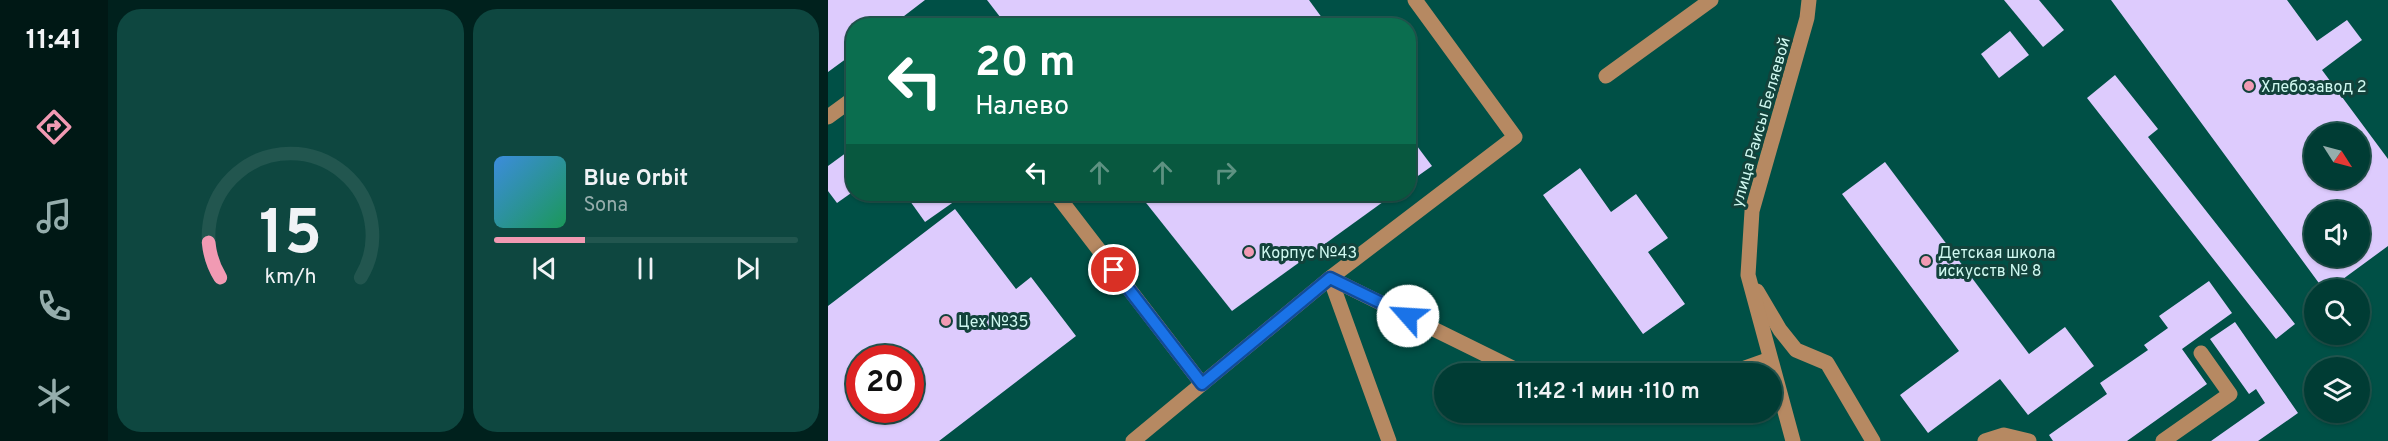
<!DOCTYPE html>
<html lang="ru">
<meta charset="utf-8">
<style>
body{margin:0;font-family:Overpass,sans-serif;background:#0e4740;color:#f1f3f6;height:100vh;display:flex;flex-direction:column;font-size:22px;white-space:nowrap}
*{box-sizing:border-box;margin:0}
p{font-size:20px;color:#95adac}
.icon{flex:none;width:33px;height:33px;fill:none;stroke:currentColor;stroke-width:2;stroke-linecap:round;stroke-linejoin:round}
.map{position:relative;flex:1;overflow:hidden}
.side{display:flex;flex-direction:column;gap:9px;padding:9px;background:#00211d;width:720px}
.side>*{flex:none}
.guide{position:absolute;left:18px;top:18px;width:570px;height:183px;border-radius:24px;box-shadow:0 2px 4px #0004,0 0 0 2px #22564f;background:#0b6e4f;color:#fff;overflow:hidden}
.needle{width:39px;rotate:126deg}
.buttons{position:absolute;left:1476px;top:123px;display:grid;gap:12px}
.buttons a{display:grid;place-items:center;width:66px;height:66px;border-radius:50%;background:#003c34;box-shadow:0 2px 4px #0004,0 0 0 2px #22564f;font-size:30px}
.speed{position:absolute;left:18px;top:345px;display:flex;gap:12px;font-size:30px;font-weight:700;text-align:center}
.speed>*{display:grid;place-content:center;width:78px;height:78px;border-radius:50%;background:#003c34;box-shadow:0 2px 4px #0004,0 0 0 2px #22564f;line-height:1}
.speed .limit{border:9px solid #d22;background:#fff;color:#111}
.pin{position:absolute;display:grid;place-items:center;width:51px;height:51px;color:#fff;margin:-26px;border:3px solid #fff;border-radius:50%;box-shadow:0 2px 6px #0007}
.me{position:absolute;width:66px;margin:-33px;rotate:296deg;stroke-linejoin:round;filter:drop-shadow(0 0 4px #0008)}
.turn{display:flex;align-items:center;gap:21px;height:126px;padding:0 30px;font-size:27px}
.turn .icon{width:78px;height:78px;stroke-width:2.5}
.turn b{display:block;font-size:42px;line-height:51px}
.lanes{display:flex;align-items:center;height:57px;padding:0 30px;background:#0003;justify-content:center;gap:30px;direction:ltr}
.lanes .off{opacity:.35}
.side .card{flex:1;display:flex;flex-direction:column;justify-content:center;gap:9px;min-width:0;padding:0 21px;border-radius:24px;background:#0e4740}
.side .dial{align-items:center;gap:0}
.dial svg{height:156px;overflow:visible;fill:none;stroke:#22564f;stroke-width:7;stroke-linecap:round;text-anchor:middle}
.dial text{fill:#f1f3f6;stroke:none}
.song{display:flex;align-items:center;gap:18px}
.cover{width:72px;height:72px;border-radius:9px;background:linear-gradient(135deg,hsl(210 70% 55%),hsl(150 70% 35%))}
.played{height:6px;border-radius:3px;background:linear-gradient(90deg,#f19ab3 30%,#22564f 30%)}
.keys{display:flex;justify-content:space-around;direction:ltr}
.side .tiles{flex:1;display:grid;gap:9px;grid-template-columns:repeat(2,1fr)}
.trip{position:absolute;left:606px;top:363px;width:348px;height:60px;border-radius:30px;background:#003c34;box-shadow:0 2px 4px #0004,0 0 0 2px #22564f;font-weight:600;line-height:60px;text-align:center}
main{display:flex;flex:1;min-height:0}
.tab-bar{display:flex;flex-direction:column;width:108px;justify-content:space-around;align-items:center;background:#001815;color:#95adac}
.tab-bar .icon{width:42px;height:42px}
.tab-bar .current{color:#f19ab3}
.tab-bar b{font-size:27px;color:#f1f3f6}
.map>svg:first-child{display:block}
.building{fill:#ddcbfd;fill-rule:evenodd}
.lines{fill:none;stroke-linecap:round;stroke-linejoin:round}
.minor{stroke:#b68962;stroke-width:15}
.route-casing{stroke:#114b97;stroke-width:15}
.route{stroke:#1a73e8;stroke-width:10}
.poi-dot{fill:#f19ab3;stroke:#12423b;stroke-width:2}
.labels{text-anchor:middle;stroke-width:6;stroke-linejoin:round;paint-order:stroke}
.poi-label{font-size:16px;fill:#cff8f0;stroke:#12423b;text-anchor:start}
.street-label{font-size:16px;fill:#cff8f0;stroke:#12423b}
</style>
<main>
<nav class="tab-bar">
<b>11:41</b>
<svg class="icon current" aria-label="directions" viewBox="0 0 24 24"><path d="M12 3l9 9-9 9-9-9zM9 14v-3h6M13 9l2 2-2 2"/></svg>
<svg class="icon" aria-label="music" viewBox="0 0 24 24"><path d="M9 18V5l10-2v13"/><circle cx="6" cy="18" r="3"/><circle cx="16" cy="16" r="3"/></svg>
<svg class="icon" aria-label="phone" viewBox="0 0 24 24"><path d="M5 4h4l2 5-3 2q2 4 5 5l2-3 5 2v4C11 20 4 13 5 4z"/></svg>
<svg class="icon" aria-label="climate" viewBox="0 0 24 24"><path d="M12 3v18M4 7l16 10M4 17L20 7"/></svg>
</nav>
<section class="side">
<div class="tiles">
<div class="card dial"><svg viewBox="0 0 100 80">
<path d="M14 69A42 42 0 1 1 86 69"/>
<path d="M14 69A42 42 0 0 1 8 51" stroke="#f19ab3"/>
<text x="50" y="56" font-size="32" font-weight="700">15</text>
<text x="50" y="72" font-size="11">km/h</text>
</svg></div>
<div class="card">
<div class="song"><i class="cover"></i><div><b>Blue Orbit</b><p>Sona</p></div></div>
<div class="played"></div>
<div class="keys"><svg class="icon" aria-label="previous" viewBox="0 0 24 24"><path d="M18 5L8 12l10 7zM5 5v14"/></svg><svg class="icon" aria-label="pause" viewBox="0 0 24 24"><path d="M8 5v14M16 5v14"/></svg><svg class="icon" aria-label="next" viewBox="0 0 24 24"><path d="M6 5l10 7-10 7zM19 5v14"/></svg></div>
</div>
</div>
</section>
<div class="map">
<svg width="1560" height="441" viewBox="0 0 1560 441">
<rect width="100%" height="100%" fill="#005046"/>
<g class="building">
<path d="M0,0H97L63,26H26V53L0,72Z"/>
<path d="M159,0H481L500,26H179Z"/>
<path d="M1176,0H1211L1236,30L1215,47Z"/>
<path d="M1283,0H1459L1489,41L1519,20L1534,40L1494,70L1560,159V246L1500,290H1496ZM1486,134H1532V178H1486ZM1486,212H1532V256H1486Z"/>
<path d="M1182,31L1201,55L1171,78L1153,54Z"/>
<path d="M1287,75L1330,129L1320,137L1467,324L1448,339L1259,98Z"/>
<path d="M580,134L604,166L580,183Z"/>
<path d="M26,147V191L9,203L0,191V166Z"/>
<path d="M1057,162L1201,354L1237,327L1266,366L1200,415L1172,379L1100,433L1072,395L1131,351L1014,194Z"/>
<path d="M752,168L783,212L808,194L840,238L820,252L857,304L815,334L715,195Z"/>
<path d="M77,194H137L97,222Z"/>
<path d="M311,194H566L404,311Z"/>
<path d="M127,209L188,289L203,277L248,336L111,441H0V306ZM32,358H82V410H32Z"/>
<path d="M1381,281L1404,313L1354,349L1379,384L1299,441H1225L1221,435L1279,394L1272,383L1320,350L1316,345L1340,328L1331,316Z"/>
<path d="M1407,322L1470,413L1430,441H1383L1437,403L1428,389L1421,394L1382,339Z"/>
</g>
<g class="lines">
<g class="minor">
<path d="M778,76L883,0"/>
<path d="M0,117L26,98"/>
<path d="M228,194L374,384"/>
<path d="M929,291L952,330L968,350L999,363L1045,441"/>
<path d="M900,374L942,359"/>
<path d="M305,441L502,278L697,374"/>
<path d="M561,441L502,278L687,137L587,0"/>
<path d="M965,441L920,275L924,211L979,18L981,0"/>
<path d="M1157,441L1176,435L1201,441"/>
<path d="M1335,441L1402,394L1373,353"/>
</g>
</g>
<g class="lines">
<defs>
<path id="route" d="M286,270L374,384L502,278L580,316"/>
</defs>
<use href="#route" class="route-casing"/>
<use href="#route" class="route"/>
</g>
<g class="poi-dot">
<circle cx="1421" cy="86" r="6"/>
<circle cx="421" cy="252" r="6"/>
<circle cx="1098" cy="261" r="6"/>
<circle cx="118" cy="321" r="6"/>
</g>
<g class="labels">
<g class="poi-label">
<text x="1433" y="92">Хлебозавод 2</text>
<text x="433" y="258">Корпус №43</text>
<text x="1110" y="258">Детская школа<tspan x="1110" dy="18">искусств № 8</tspan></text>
<text x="130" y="327">Цех №35</text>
</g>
<g class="street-label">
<text transform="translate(932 122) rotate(-74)" y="6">улица Раисы Беляевой</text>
</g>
</g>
</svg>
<div class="buttons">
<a><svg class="needle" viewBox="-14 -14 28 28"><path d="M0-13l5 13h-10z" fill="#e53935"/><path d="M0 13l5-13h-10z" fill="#95adac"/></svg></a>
<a><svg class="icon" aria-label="sound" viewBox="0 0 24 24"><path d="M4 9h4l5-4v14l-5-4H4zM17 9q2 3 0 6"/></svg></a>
<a><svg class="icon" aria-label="search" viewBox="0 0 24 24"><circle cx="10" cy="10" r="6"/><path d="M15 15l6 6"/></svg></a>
<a><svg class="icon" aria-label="layers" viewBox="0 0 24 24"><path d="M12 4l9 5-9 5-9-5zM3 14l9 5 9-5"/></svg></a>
</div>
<div class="speed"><div class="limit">20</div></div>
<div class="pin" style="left:286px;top:270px;background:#d93025"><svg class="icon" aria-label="arrive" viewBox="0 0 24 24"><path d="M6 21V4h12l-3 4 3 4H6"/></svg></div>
<svg class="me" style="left:580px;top:316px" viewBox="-20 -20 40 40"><circle r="19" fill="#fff"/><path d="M0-13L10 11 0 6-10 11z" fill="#1a73e8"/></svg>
<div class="trip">11:42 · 1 мин · 110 m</div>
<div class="guide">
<div class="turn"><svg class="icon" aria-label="left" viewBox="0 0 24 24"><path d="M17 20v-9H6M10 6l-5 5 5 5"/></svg><div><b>20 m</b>Налево</div></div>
<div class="lanes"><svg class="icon" aria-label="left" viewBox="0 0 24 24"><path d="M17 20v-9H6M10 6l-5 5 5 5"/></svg><svg class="icon off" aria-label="ahead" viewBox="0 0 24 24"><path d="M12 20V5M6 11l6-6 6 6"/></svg><svg class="icon off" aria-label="ahead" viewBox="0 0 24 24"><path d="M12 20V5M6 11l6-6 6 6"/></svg><svg class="icon off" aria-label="right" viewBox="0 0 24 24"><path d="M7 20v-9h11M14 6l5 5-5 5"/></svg></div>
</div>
</div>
</main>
